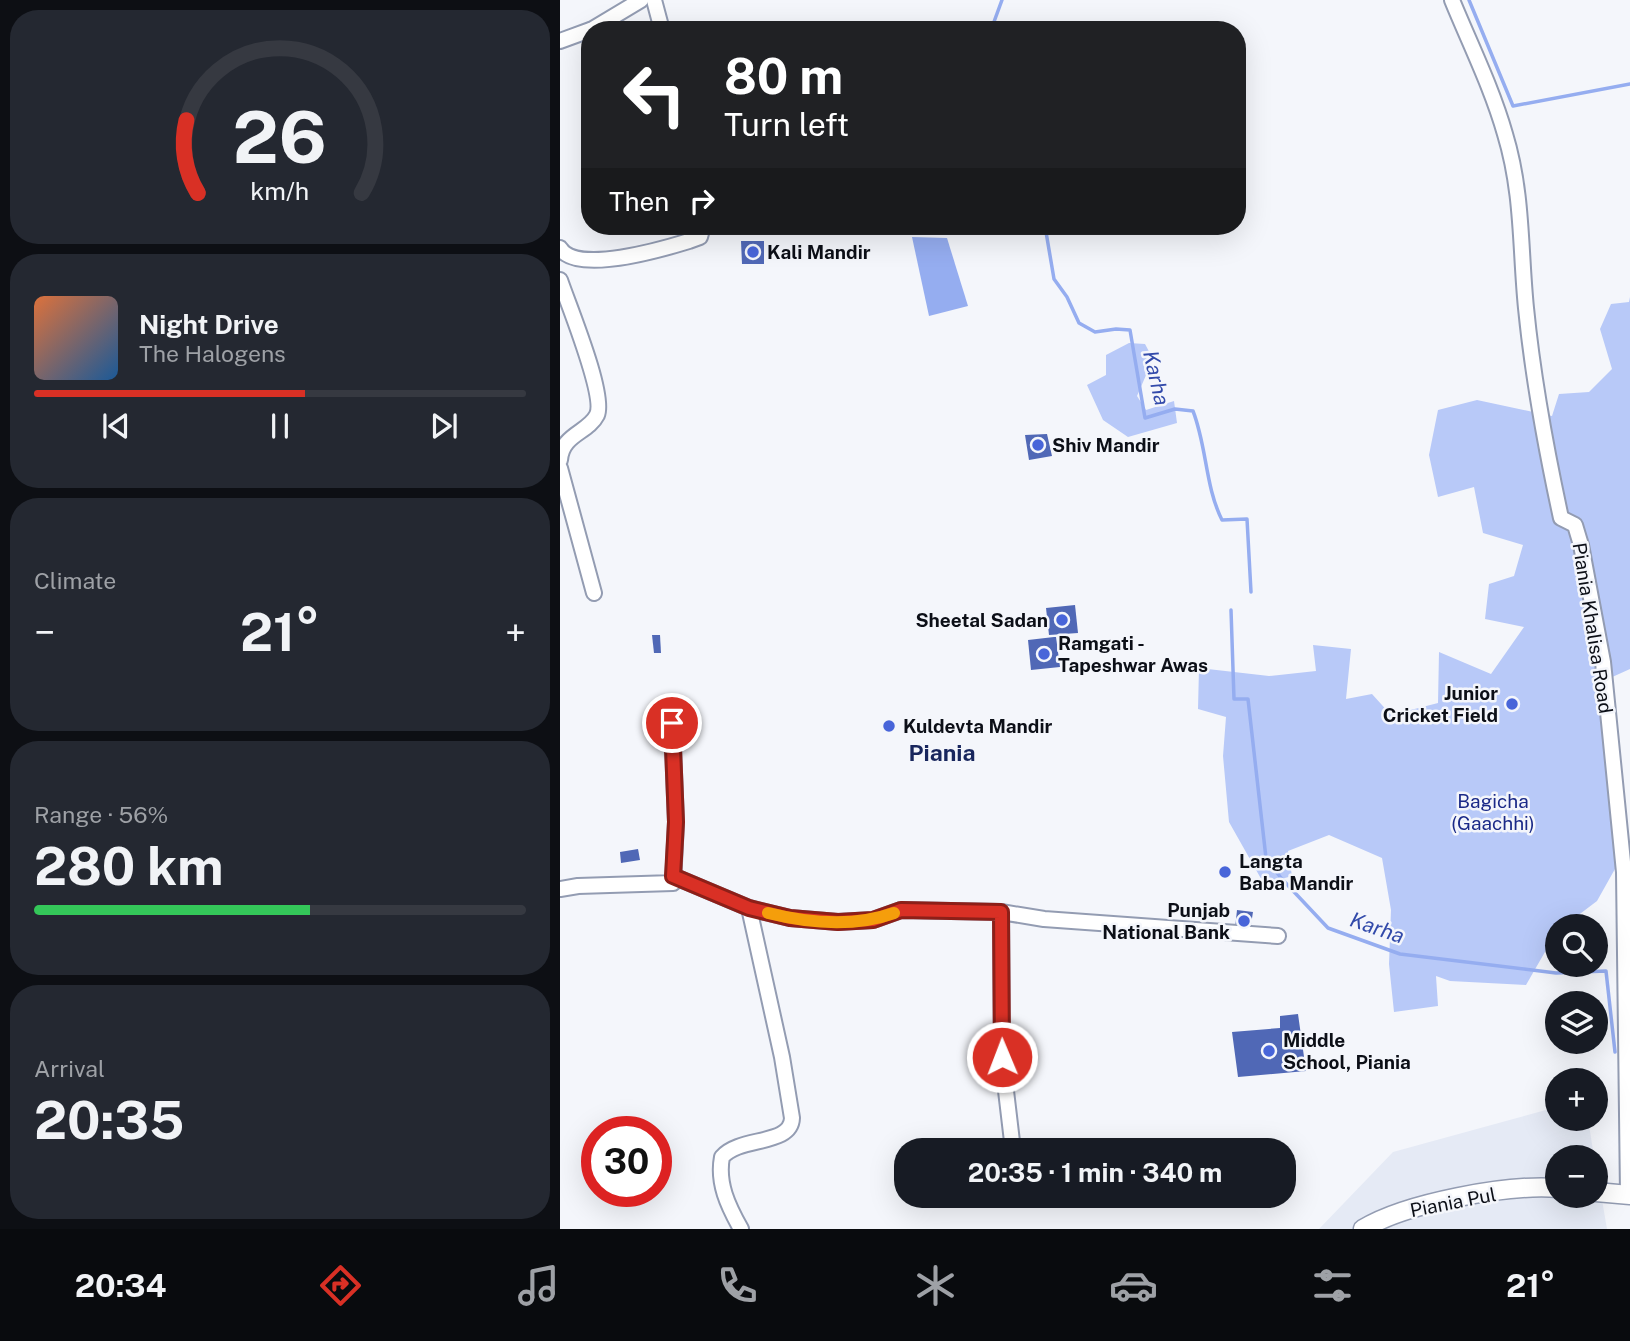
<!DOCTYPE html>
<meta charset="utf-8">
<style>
body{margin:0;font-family:"Public Sans",sans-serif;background:#242831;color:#f1f3f6;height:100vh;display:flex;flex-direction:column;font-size:26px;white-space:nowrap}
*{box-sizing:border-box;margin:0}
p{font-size:23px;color:#9ea1a6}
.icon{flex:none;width:38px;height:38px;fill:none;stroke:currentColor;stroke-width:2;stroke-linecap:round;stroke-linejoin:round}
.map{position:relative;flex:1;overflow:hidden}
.details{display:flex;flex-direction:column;gap:10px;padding:10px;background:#0d0f14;width:560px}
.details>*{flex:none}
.banner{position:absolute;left:21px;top:21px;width:665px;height:214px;border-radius:28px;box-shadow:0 7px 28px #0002;background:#202124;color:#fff;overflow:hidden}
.tools{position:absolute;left:985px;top:914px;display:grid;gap:14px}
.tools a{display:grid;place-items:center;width:63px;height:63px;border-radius:50%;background:#171b24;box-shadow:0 7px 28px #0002;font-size:35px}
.speed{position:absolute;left:21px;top:1116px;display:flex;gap:14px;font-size:35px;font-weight:700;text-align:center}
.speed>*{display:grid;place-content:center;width:91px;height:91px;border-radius:50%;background:#171b24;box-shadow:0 7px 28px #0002;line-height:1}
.speed .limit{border:10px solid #d22;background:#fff;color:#111}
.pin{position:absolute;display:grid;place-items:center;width:60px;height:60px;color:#fff;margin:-30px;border:4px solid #fff;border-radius:50%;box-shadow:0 2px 7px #0007}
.me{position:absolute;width:77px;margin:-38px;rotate:359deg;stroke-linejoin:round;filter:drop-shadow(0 0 5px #0008)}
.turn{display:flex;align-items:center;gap:24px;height:147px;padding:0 28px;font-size:32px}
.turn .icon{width:91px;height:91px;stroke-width:2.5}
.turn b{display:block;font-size:49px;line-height:60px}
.then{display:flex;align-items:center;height:66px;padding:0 28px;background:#0003;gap:14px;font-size:26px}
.big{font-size:52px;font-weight:700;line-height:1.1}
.details .tile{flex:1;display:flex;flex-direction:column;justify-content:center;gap:10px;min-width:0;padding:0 24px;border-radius:28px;background:#242831}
.details .dial{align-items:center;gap:0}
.dial svg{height:182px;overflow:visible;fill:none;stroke:#363941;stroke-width:7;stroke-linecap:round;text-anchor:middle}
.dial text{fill:#f1f3f6;stroke:none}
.song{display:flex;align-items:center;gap:21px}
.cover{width:84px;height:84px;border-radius:10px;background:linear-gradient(135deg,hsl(20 70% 55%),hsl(210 70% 35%))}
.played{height:7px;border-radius:4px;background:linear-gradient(90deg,#d93025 55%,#363941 55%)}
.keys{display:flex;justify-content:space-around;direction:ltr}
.heat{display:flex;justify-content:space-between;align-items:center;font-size:38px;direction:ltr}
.charge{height:10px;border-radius:5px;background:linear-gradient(90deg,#34c759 56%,#363941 0)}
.trip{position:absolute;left:334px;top:1138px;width:402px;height:70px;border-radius:28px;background:#171b24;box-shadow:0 7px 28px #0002;font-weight:700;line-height:70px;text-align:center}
.menu{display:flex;height:112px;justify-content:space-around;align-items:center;background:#090b0e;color:#9ea1a6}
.menu .icon{width:49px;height:49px}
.menu .active{color:#d93025}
.menu b{font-size:32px;color:#f1f3f6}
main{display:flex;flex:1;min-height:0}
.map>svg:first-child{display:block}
.built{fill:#e5eaf5}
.green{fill:#b8c9f8}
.water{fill:#95adf0}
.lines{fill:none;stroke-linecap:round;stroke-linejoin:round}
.stream{stroke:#95adf0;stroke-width:3.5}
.building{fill:#5068b6}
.minor-casing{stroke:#939cb2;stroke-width:18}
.major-casing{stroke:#939cb2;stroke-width:21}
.minor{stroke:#fff;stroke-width:14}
.major{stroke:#fff;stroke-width:18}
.route-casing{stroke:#8d1f18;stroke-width:18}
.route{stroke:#d93025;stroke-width:12}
.slow{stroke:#f59e0b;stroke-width:12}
.poi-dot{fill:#4865d9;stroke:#f4f6fb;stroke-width:2.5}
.labels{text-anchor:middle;stroke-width:5;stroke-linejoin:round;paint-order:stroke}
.poi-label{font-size:19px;font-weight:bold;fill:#0c0f17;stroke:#f4f6fb;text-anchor:start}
.street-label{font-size:19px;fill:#0c0f17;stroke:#f4f6fb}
.park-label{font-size:19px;fill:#1b2a88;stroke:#f4f6fb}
.water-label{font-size:21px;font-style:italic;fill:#324aaa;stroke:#f4f6fb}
.quarter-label{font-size:23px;font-weight:bold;fill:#18265d;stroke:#f4f6fb}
</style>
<main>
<section class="details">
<div class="tile dial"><svg viewBox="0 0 100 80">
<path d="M14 69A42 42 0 1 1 86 69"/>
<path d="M14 69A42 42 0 0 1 9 37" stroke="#d93025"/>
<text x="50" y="56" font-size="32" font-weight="700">26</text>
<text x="50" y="72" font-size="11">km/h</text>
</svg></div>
<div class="tile">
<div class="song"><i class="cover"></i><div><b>Night Drive</b><p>The Halogens</p></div></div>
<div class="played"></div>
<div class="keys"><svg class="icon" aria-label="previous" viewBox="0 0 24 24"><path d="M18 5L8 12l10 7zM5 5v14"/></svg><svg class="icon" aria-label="pause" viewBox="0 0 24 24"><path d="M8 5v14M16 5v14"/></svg><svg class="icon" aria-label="next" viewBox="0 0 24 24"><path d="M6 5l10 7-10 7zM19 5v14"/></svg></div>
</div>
<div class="tile"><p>Climate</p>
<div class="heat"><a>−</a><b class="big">21°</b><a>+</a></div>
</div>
<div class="tile"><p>Range · 56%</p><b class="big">280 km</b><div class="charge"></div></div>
<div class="tile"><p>Arrival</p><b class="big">20:35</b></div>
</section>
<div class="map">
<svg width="1070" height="1229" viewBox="0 0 1070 1229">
<rect width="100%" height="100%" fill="#f4f6fb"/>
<path class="built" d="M997,1107L998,1118H1028L1034,1157H998V1195H1036V1165L1047,1229H759L833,1152Z"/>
<g class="green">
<path d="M1070,297V669L1039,683L1060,860L1037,901L1004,926H998L997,931L966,985L890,981L876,976L878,1006L834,1012L829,964L831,910L822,858L769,835L728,851L732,876L704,884L669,822L663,756L666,717L638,709L639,668L709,676L756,671L753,645L791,649L786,699L812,694L831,715L878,703L879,652L931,674L964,627L925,619L929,584L954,576L963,545L923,533L914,487L878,497L869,455L878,410L917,400L992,416L999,394L1029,392L1052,369L1040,329L1051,304L1069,302Z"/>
<path d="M569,343L585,344L593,359L577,396L586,410L614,401L617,423L568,437L543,420L527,385L546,375V355Z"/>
</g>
<path class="water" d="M352,237L387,238L408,306L369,316Z"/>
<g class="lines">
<g class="stream">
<path d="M909,0L953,106L1070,84"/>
<path d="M431,30L442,0"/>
<path d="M485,226L494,279L507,297L519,323L535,332L556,329L570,330L585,418L615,409L633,411C647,447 645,486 662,520L687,519L691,592"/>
<path d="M671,610L674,699H688L706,858L721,878L768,928L840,954L996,973L1046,971L1055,1052"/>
</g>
</g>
<g class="building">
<path d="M181,241H204V264H182Z"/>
<path d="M487,434L492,456L469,460L465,435Z"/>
<path d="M515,605L518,633L489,635L486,608Z"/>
<path d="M92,635H100L101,653H94Z"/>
<path d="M494,637H496L500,667L471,670L468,640Z"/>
<path d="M78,849L80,860L61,863L60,852Z"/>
<path d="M677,910L693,912L690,931L675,929Z"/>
<path d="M738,1014L746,1071L678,1077L672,1032L720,1028V1016Z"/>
</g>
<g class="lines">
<defs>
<g id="minor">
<path d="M94,0L102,30"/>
<path d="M892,0C910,44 932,88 945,134C963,193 960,248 966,308C973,379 986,449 1001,518L1015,525L1021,545L1043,662L1064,872L1068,1195"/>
<path d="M31,30L81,0"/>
<path d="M0,41L30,30"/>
<path d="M0,248C16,275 103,249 129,241L140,237L143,226"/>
<path d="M0,280C8,304 46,395 37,415C28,433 2,434 0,460"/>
<path d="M0,468L34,593"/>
<path d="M113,876L189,908L230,918L278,922L313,920L341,910L441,912L484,919L718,936"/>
<path d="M0,889L18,886L113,883L116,822L112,723"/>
<path d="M441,912L442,1057L453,1150"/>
<path d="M181,1229C168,1206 157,1183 162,1157C180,1136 231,1146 232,1118L222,1057L189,908"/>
</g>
<g id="major">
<path d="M1036,1192L1070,1195"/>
<path d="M803,1229C846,1203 947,1184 998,1188"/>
</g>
</defs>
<use href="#minor" class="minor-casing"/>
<use href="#major" class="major-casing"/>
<use href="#minor" class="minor"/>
<use href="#major" class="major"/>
</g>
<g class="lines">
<defs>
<path id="route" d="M112,723L116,822L113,876L189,908L230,918L278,922L313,920L341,910L441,912L442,1057"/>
</defs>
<use href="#route" class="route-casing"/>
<use href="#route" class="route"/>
<path class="slow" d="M208,913C248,923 295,927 334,913"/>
</g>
<g class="poi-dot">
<circle cx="193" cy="252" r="7"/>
<circle cx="478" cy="445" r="7"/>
<circle cx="502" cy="620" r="7"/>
<circle cx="484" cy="654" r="7"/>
<circle cx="952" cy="704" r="7"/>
<circle cx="329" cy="726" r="7"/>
<circle cx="665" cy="872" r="7"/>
<circle cx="684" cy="921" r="7"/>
<circle cx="709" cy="1051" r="7"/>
</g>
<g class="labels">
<g class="poi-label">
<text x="207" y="259">Kali Mandir</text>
<text x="492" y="452">Shiv Mandir</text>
<text x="488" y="627" text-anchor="end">Sheetal Sadan</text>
<text x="498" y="650">Ramgati -<tspan x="498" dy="22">Tapeshwar Awas</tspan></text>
<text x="938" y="700" text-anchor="end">Junior<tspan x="938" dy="22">Cricket Field</tspan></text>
<text x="343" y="733">Kuldevta Mandir</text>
<text x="679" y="868">Langta<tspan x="679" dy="22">Baba Mandir</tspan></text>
<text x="670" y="917" text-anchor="end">Punjab<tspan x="670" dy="22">National Bank</tspan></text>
<text x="723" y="1047">Middle<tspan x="723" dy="22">School, Piania</tspan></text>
</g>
<g class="street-label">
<text transform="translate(1033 628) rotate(81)" y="7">Piania Khalisa Road</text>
<text transform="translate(893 1202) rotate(-11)" y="7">Piania Pul</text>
</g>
<g class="park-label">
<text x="933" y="808">Bagicha<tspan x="933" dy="22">(Gaachhi)</tspan></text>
</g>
<g class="water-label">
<text transform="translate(596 378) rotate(77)" y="7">Karha</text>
<text transform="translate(817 928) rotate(19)" y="7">Karha</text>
</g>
<g class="quarter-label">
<text x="382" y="761">Piania</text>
</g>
</g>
</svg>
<div class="tools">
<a><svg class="icon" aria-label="search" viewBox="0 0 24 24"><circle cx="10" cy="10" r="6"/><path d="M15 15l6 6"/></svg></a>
<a><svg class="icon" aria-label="layers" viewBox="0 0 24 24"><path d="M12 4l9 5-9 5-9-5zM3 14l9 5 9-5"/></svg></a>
<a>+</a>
<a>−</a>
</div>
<div class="speed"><div class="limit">30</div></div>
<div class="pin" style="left:112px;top:723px;background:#d93025"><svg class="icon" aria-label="arrive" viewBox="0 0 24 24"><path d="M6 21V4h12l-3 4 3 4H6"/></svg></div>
<svg class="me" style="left:442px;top:1057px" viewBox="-20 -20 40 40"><circle r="17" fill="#d93025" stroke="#fff" stroke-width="3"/><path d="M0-11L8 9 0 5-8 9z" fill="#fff"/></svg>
<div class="trip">20:35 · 1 min · 340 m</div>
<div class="banner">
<div class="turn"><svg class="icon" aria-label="left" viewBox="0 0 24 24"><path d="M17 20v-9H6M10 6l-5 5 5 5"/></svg><div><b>80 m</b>Turn left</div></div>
<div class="then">Then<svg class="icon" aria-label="right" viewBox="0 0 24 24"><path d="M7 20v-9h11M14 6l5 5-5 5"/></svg></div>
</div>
</div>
</main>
<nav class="menu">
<b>20:34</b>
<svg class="icon active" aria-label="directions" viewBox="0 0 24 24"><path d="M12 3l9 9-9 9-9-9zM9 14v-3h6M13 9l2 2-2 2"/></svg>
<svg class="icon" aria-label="music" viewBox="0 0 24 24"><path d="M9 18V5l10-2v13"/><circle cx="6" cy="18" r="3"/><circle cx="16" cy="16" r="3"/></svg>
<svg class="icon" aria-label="phone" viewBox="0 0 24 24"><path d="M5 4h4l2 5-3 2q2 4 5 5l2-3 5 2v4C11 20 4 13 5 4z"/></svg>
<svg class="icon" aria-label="climate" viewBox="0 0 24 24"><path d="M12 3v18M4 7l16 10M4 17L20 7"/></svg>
<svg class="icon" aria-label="car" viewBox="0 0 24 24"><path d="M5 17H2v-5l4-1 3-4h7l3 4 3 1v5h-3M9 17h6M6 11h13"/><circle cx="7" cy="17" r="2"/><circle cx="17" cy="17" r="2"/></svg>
<svg class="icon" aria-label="filters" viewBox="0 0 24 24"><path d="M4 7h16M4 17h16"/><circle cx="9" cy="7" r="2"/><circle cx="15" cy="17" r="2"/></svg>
<b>21°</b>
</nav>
